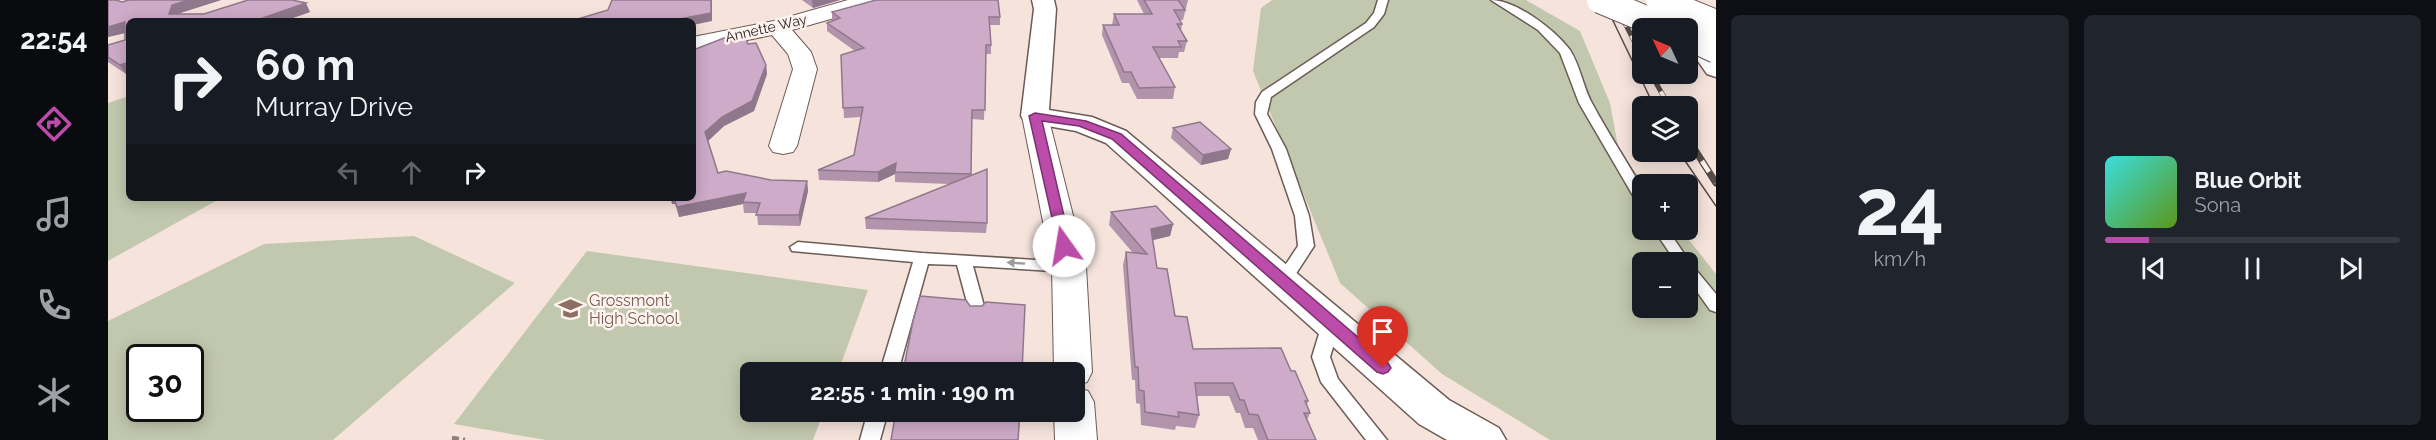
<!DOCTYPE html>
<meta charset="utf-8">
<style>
body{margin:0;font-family:Raleway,sans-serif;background:#20242c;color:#f1f3f6;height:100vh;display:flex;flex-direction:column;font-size:22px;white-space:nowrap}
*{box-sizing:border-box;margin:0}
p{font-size:20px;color:#9ea1a6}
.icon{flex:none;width:33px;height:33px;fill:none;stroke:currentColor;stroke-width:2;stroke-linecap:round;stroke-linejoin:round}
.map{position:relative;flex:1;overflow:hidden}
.drawer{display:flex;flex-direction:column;gap:15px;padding:15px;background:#0d0f14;width:720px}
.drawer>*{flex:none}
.hud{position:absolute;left:18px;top:18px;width:570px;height:183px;border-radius:9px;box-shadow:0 3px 15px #0003;background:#171b24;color:#f1f3f6;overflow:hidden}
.needle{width:39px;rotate:314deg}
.tools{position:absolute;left:1524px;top:18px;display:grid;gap:12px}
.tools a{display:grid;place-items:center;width:66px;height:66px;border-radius:9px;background:#171b24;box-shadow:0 3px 15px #0003;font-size:30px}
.speed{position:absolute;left:18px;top:344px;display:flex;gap:12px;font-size:30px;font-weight:700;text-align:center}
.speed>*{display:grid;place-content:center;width:78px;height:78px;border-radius:50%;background:#171b24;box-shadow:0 3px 15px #0003;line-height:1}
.speed .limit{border:3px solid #111;border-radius:9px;background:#fff;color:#111}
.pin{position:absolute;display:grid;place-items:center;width:51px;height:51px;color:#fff;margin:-62px -26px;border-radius:50% 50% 50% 0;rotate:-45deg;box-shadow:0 0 6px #0007}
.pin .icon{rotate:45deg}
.me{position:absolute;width:66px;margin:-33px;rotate:347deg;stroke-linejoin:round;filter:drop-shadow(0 0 4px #0008)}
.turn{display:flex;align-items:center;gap:21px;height:126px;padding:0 30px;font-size:27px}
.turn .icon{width:78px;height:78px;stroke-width:2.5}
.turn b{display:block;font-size:42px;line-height:51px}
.lanes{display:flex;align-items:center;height:57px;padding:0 30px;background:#0003;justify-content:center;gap:30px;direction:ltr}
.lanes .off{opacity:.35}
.drawer .tile{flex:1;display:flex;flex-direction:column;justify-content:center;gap:9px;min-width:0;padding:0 21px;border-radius:9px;background:#20242c}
.drawer .dial{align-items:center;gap:0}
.dial b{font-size:78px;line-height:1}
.song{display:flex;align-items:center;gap:18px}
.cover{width:72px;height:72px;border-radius:9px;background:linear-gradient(135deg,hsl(180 70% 55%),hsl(90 70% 35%))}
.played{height:6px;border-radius:3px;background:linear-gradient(90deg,#bc4ca9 15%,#363941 15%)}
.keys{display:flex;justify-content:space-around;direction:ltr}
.drawer .tiles{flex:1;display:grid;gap:15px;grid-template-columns:repeat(2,1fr)}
.trip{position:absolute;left:632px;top:362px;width:345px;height:60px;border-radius:9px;background:#171b24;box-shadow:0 3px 15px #0003;font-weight:700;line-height:60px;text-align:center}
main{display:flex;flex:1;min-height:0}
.tabs{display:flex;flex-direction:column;width:108px;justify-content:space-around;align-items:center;background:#090b0e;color:#9ea1a6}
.tabs .icon{width:42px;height:42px}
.tabs .on{color:#bc4ca9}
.tabs b{font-size:27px;color:#f1f3f6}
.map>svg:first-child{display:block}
.green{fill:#c2c8ad;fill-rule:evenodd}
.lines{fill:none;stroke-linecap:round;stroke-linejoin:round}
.lane-casing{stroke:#6b5c55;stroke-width:3}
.street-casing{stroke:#6b5c55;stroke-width:2}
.secondary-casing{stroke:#6b5c55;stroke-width:3}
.primary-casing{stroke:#6b5c55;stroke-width:3}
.path{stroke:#8d807b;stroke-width:4.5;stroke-dasharray:7 4;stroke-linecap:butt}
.lane{fill:#fff;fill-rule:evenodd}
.street{fill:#fff;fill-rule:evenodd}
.secondary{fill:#fff;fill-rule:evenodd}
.primary{fill:#fff;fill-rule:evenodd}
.tram{stroke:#554c47;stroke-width:1.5}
.rail-far1-casing{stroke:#554c47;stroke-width:5}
.rail-casing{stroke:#554c47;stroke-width:7}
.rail-far1{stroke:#fef3ee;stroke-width:4;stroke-dasharray:10;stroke-linecap:butt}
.rail{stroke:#fef3ee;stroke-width:4.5;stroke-dasharray:13;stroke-linecap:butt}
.highway-bridge-casing{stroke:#6b5c55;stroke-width:28;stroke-linecap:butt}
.highway-bridge{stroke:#fff;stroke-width:26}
.wall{fill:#b193ac}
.shaded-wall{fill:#90788c}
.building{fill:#ceabc8;stroke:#90788c;stroke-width:1.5}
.oneway{fill:#9f9c9a}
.route{fill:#bc4ca9;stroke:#7a316e;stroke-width:1.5}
.labels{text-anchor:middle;stroke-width:5;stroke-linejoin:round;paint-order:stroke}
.far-street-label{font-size:14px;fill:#29221f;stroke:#fef3ee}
.education-label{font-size:16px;fill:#785e54;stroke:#fef3ee;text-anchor:start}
</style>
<main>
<nav class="tabs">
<b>22:54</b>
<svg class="icon on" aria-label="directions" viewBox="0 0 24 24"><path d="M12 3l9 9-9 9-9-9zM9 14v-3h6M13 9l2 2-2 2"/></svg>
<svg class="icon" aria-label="music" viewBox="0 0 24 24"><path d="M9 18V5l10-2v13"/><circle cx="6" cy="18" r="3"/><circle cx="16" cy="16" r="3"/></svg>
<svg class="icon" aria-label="phone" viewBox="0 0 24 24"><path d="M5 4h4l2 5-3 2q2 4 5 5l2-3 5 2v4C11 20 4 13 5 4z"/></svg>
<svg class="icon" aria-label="climate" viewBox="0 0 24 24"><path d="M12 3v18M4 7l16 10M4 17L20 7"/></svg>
</nav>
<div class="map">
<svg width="1608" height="440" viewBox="0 0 1608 440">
<rect width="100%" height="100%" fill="#f6e4dc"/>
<g class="green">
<path d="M1164,0H1418L1472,31L1502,103L1511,152L1537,184H1534V230H1573L1608,274V440H1442L1334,374L1232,283L1145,71L1153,8ZM1534,262H1580V308H1534Z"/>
<path d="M21,96V198H113L0,261V103Z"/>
<path d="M306,236L407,283L225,440H0V321L156,244ZM32,357H82V408H32Z"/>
<path d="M479,251L760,290L730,372H642V411H716L705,440H438L346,424Z"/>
</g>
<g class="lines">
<defs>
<g id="lane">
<path d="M1270,0H1280L1276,14L1266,27L1163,97L1159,114L1178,149L1201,216L1206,246L1180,286H1168L1166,282L1190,246L1187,216L1164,149L1147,114L1148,102L1154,92L1258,23L1266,13Z"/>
<path d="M1383,0C1408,0 1447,30 1462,50C1473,67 1475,88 1485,105C1500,133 1518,160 1534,188V203L1527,199L1471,103L1452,53L1430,30Z"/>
<path d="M1546,230H1560L1583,264L1608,294V312L1602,310L1580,279V262H1568Z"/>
<path d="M690,242L814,253L961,262L967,263L969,267L967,271L961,272L865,266L876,306L874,310H862L860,306L849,265L820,264L790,372H772L805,262L684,251L682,247Z"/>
<path d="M1223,318L1229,320L1232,324L1222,357L1230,379L1279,440H1258L1213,382L1204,357L1214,324L1217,320Z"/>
<path d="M760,411H780L772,440H752Z"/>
</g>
<g id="street">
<path d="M740,0H775L772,5L684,30L703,52L709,69L689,146L685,152L675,154L665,152L661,146L685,69L680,54L664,35L585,51V37L666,21Z"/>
<path d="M927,108L936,110L940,116L978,267L984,372L979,382L966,386V372H946L944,267L914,116L918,110Z"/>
<path d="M966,387L980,391L986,402L989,440H947L946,411H966Z"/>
</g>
<path id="secondary" d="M924,0H946L948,9L941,110L984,117L1018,131L1341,400L1391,428L1398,440H1339L1311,424L998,143L968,131L917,122L913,116L926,9Z"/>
<path id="primary" d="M1580,24L1588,26L1608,52V77L1599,74L1580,47V28H1570Z"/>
</defs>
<use href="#lane" class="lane-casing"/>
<use href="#street" class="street-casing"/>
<use href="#secondary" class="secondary-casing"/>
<use href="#primary" class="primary-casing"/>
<path class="path" d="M344,438L357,440"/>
<use href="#lane" class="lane"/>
<use href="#street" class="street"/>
<use href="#secondary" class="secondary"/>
<use href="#primary" class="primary"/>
<g class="tram">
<path d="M1495,0L1546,106"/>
<path d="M1571,152L1608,206"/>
</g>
<defs>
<g id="rail-far1">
<path d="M1505,0L1534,56"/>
<path d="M1543,74L1561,106"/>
</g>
<path id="rail" d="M1580,139L1608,183"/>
</defs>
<use href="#rail-far1" class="rail-far1-casing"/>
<use href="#rail" class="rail-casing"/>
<use href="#rail-far1" class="rail-far1"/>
<use href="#rail" class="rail"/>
<defs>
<g id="highway-bridge">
<path d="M1492,0L1559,28"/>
<path d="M1551,0L1608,23"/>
<path d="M1580,37L1608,50"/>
</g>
</defs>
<use href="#highway-bridge" class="highway-bridge-casing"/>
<use href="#highway-bridge" class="highway-bridge"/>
</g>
<g class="wall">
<path d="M0,0L14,2L113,0L69,14L202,12L176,21H21L18,74L0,62V45L17,40V33L0,37Z"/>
<path d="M694,0H732L705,8Z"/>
<path d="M1029,0H1080L1075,20H1072L1074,24L1073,31L1079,41L1076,52H1071L1070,58H1051L1067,87L1065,99H1029L1021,83H1014L994,35L995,25H1004L1006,14H1036Z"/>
<path d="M724,12L892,17V25H882L883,45V54H878L876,120L864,119L863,176L879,223L878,233L758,229L757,218L842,184L787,182V174L770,182L711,180L710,170L746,155L753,117L736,118L733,55L747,51L719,31V23L724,21Z"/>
<path d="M585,50L658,65L659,74L646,111L616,126L600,141L610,173L663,180L699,181L700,191L692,226L650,225L649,213H636L635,204L571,217L567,204H564L563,198H585Z"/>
<path d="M1065,128L1123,149L1120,159L1093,165L1063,138Z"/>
<path d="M1003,212L1065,224L1062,236L1045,240L1049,268L1067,316L1085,349L1183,371L1200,401L1199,405L1202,413L1199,420L1208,440H1150L1145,428H1137L1132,413H1128L1121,396H1089L1091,415L1087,428L1068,426L1067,430L1033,425L1032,404L1028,403L1027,380H1024L1015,265L1018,252L1025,253L1001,225Z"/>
</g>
<g class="shaded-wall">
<path d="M81,0H113L69,14H61L64,5Z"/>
<path d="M603,0H604V21L585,25V21H561Z"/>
<path d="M704,0H732L705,8Z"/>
<path d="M198,3L202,12L176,21H146Z"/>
<path d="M17,22L21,32L0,37V27Z"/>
<path d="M21,62V73L18,74L12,65Z"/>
<path d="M658,65L659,74L646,111L616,126L599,142L597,132Z"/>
<path d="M1123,149L1120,159L1093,165L1095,155Z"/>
<path d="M788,163L787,174L770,182V172Z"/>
<path d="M699,181L700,191L692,226L691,215Z"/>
<path d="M638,193L635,204L571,217L569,207Z"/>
<path d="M563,198H566L567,204H564Z"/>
<path d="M1065,224L1062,236L1041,241L1043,229Z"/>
</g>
<g class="building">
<path d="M0,0H8L14,2L21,0H81L64,5L61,14H96L140,0H184L198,3L146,21H21V62L12,65L0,57V45L17,40V22L0,27Z"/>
<path d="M504,0H603V13L561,21H463L500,10Z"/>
<path d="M768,0H890L892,17H881L883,45H878L877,110H864L863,174L787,172L788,163L770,172L710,170L746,155L755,107L735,108L733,55L756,48L719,23L732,18L724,12Z"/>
<path d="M1036,0H1070L1077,10H1066L1074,24H1069L1079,41H1070L1073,47H1045L1067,87L1031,88L1023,72H1016L995,25H1011L1006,14H1044Z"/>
<path d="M636,34L640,44L648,43L658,65L644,101L614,117L597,132L610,173L618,171L663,180L699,181L691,215H648L652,203L635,202L638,193L569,207L566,198H585V50L616,38Z"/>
<path d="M1092,122L1123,149L1095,155L1065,128Z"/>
<path d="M879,169V223L757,218Z"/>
<path d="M1048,206L1065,224L1043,229L1049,268L1059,269L1067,316L1079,317L1085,349L1173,348L1183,371H1187L1200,401H1197L1202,413H1196L1208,440H1160L1150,415L1141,414L1136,400H1132L1125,383H1087L1091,415L1070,412L1071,417L1037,412L1036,391L1031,390L1030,367H1027L1018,252L1039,254L1003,212Z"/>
<path d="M812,296L858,300L862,306H874L878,302L917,305L914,372H795L805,321Z"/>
<path d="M788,411H912L910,440H783Z"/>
</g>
<defs><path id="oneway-solid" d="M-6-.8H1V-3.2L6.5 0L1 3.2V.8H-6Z" transform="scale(1.5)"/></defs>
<use class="oneway" href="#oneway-solid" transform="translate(908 263) rotate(-176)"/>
<path class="route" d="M927,113L978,121L1013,134L1280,363L1283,368L1280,372L1275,374L1269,372L1004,139L971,126L934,121L963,246L961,249H951L921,116Z"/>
<defs>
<symbol id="school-bare" viewBox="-9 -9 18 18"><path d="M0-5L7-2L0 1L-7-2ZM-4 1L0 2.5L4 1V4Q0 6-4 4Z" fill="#8d6e63" stroke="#fef3ee" stroke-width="2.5" paint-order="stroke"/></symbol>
</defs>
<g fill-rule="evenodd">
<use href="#school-bare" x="446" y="292" width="33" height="33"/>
</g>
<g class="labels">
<g class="far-street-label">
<text transform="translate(658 28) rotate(-13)" y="5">Annette Way</text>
</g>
<g class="education-label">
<text x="481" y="306">Grossmont<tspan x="481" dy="18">High School</tspan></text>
</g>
</g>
</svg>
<div class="tools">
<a><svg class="needle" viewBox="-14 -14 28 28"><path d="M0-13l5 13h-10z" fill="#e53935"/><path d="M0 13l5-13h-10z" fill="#9ea1a6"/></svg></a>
<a><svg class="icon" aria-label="layers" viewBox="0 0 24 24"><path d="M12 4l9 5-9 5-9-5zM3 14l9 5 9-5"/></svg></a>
<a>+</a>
<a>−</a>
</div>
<div class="speed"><div class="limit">30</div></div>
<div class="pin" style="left:1275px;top:368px;background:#d93025"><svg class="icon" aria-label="arrive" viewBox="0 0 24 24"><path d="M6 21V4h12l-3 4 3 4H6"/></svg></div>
<svg class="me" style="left:956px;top:246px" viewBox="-20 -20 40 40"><circle r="19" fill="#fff"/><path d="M0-13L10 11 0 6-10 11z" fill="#bc4ca9"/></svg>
<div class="trip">22:55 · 1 min · 190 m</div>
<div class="hud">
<div class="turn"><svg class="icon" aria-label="right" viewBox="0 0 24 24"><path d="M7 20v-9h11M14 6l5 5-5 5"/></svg><div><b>60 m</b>Murray Drive</div></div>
<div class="lanes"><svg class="icon off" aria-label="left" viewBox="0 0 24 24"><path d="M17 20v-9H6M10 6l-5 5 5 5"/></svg><svg class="icon off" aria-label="ahead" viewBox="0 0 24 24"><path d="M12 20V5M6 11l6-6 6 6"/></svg><svg class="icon" aria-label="right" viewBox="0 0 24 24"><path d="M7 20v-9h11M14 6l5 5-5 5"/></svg></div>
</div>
</div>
<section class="drawer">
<div class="tiles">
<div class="tile dial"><b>24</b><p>km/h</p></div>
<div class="tile">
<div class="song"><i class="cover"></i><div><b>Blue Orbit</b><p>Sona</p></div></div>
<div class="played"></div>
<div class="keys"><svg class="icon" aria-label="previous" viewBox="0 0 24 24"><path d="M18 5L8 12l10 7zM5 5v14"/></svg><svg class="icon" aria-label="pause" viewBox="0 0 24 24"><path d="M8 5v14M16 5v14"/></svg><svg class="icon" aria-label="next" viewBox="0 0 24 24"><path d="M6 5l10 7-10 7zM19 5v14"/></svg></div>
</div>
</div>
</section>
</main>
